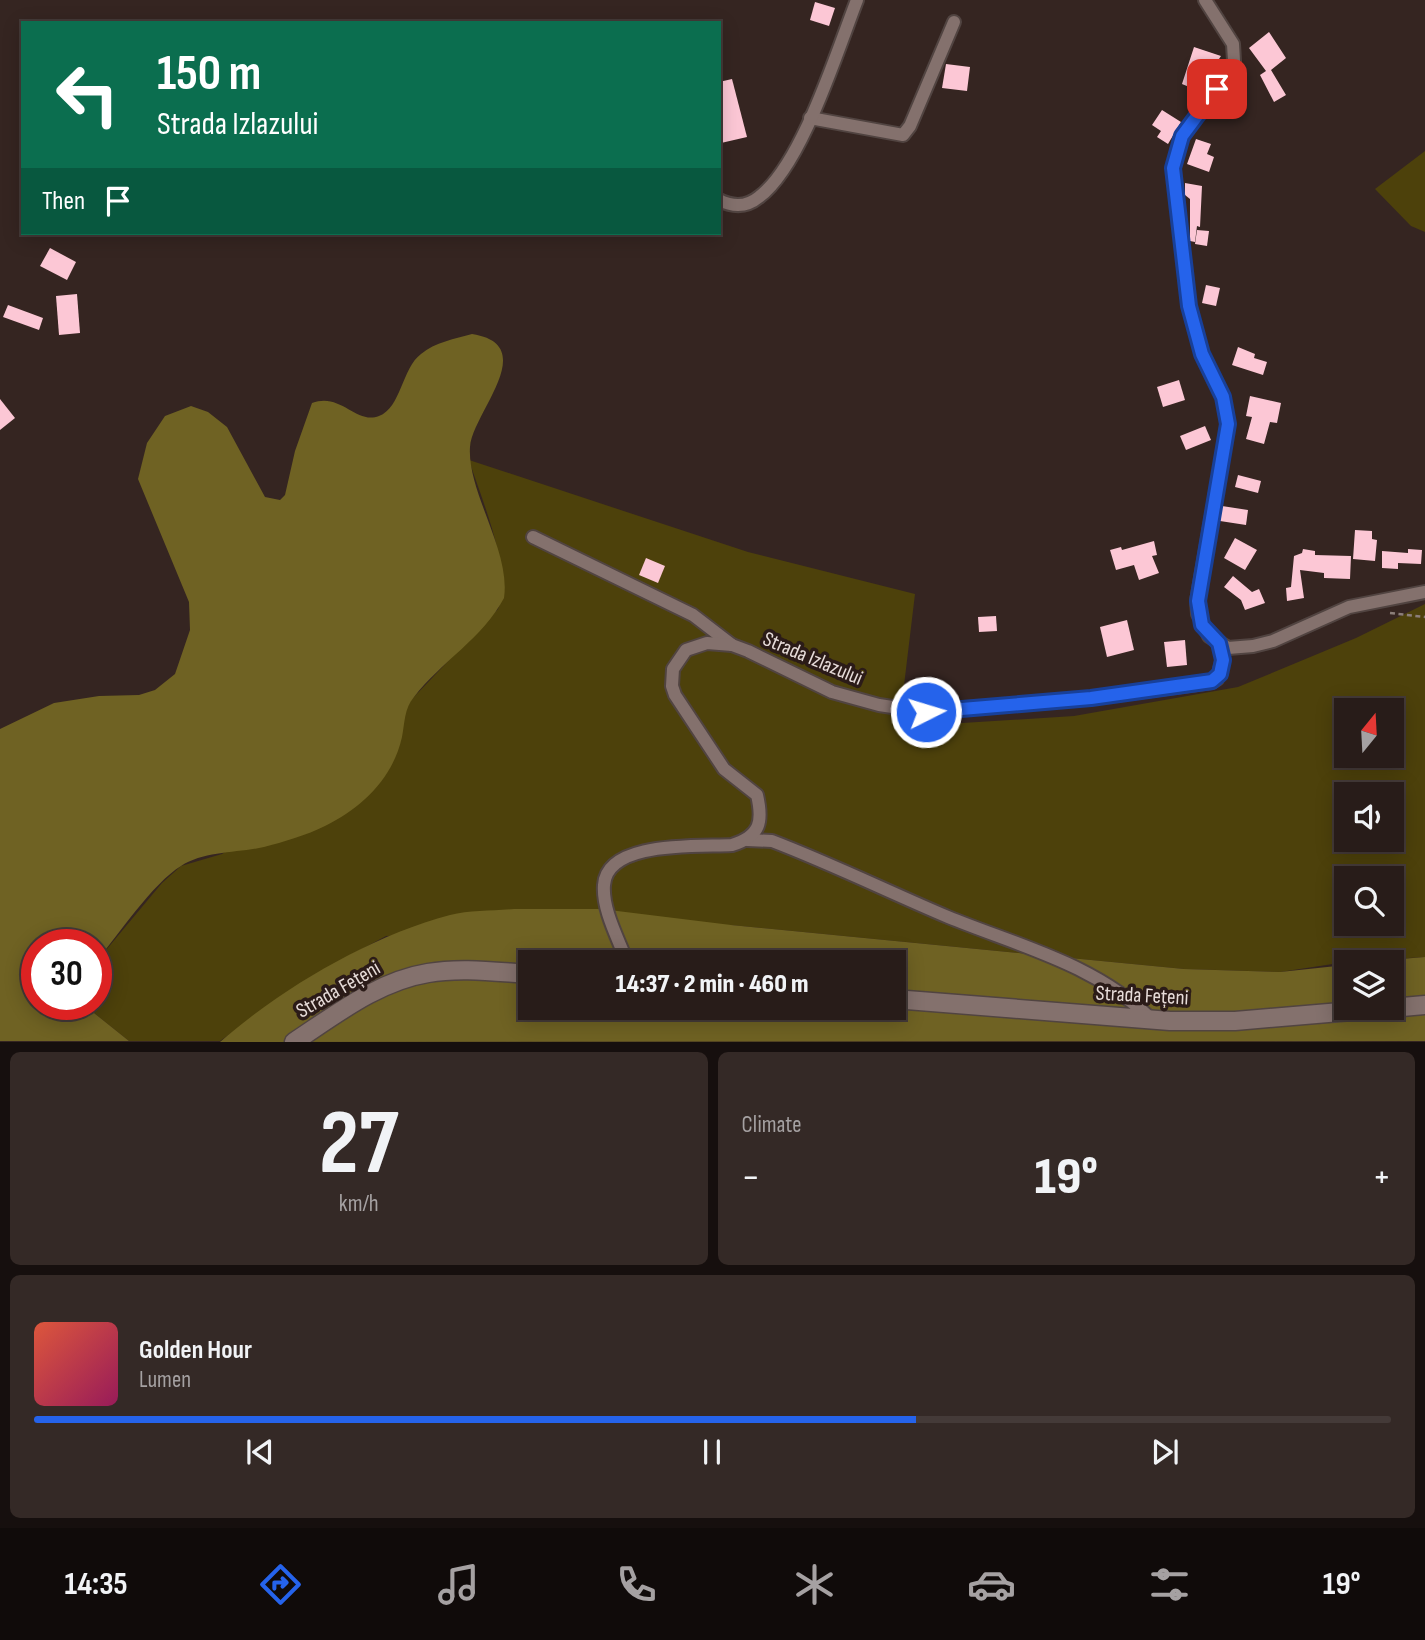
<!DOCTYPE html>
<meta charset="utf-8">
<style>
body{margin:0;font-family:"Sofia Sans Condensed",sans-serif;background:#342926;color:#f1f3f6;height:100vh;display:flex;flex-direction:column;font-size:26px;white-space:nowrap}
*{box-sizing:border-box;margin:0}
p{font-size:23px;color:#a5a1a2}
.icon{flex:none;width:38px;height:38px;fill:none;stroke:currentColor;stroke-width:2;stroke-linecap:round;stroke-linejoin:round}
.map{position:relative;height:1042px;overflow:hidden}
.side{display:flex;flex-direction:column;gap:10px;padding:10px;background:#160f0e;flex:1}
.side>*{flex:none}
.hud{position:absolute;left:21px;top:21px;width:700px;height:214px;border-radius:0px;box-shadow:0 4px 18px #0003,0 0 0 2px #443a38;background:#0b6e4f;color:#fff;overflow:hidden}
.needle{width:46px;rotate:18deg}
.fabs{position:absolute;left:1334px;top:698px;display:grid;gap:14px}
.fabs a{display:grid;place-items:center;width:70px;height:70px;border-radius:0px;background:#281c19;box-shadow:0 4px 18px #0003,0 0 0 2px #443a38;font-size:35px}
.speed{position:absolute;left:21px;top:929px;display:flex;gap:14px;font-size:35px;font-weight:700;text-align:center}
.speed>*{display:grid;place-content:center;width:91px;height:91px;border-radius:50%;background:#281c19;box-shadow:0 4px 18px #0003,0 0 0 2px #443a38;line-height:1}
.speed .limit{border:10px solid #d22;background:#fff;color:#111}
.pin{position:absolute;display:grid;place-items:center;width:60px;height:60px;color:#fff;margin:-30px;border-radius:14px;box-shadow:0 4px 10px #0006}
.me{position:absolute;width:77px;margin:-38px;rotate:85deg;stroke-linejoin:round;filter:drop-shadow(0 0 5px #0008)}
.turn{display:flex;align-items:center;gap:24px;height:147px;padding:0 21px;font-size:32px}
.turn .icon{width:91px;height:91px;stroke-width:2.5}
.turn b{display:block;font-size:49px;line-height:60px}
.then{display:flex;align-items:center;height:66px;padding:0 21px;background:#0003;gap:14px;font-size:26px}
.big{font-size:52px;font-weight:800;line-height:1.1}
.side .tile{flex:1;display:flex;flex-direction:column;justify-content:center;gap:10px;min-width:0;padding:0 24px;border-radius:10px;background:#342926}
.side .dial{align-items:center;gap:0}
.dial b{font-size:91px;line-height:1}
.song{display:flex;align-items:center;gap:21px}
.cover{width:84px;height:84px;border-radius:10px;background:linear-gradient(135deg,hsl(10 70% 55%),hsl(330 70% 35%))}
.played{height:7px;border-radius:4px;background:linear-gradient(90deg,#2563eb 65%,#443a38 65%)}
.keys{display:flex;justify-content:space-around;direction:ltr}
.heat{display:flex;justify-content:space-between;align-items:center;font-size:38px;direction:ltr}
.side .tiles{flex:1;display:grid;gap:10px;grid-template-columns:1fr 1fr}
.tile:last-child{grid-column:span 2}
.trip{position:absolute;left:518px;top:950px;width:388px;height:70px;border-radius:0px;background:#281c19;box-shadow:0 4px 18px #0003,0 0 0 2px #443a38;font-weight:800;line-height:70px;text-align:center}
.tabs{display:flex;height:112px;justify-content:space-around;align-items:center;background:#100b0a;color:#a5a1a2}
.tabs .icon{width:49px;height:49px}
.tabs .on{color:#2563eb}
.tabs b{font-size:32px;color:#f1f3f6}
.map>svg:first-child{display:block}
.green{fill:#4d410b;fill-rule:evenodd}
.forest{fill:#6f6223;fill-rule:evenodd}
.building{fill:#fcc7d5}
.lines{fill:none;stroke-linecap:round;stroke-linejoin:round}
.street-casing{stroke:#514441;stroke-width:16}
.secondary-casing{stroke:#514441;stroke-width:21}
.path{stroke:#8b7e7a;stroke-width:2.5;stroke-dasharray:5 3.5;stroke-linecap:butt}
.street{stroke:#84716d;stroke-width:12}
.secondary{stroke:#84716d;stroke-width:18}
.route-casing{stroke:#184099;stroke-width:18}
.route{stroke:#2563eb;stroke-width:12}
.labels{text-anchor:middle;stroke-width:7;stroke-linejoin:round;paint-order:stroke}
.street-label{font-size:21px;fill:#e7dcd9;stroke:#2b1b18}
</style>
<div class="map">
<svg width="1425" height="1042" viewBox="0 0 1425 1042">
<rect width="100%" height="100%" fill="#352521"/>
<g class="green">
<path d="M1425,151V232L1411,226L1375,189Z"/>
<path d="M469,460L748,552L915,594L899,727L1074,716L1238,687L1356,638L1425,604V957L1346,962L1280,972L1184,969L731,925L386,936L312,976L220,1041H129L84,1005L96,1004V962L162,883L181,866L222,854L401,738L405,712L411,700L498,609C515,577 480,495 469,460ZM1346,710H1391V756H1346ZM1346,794H1391V840H1346ZM1346,878H1391V924H1346Z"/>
</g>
<g class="forest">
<path d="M472,334C542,345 472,413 470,447C467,492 511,551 504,598C483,638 441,662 414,697C404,709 405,722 402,737C393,778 362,808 325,826C307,835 283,842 264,847C238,853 204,851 181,866C153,883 118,935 96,962V945H37V1004L84,1005L129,1041H0V729L54,703L99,696L139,695L155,690L175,674L190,630L189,602L138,479L147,443L165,416L191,406L208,412L227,427L265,497L280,500L285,495L295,451L312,403C341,392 356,425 379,416C401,408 402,368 421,354C435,342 455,339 472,334Z"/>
<path d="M514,909H601L731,925L1184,969L1280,972L1346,965V1008H1391V962H1364L1425,957V1041L220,1042C282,988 370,936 450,915C470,910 493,911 514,909ZM530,962H894V1008H530Z"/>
</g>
<g class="building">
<path d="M815,2L835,8L829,26L810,20Z"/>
<path d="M1269,32L1286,58L1271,70L1286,95L1274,102L1260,75L1266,71L1249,48Z"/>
<path d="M1194,47L1221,56L1209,74L1202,72L1194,89L1182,84Z"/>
<path d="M946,64L970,67L967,91L942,88Z"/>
<path d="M732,79L747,137L721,143L719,82Z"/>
<path d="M1162,110L1181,122L1168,144L1157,137L1161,131L1152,125Z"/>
<path d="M1196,139L1211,144L1207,154L1214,157L1209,172L1187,164Z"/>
<path d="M1185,183L1202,186L1200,227L1197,226L1195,242L1190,241V199L1185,195Z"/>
<path d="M1197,230L1209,231L1207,246L1195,244Z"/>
<path d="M50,248L76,262L67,280L40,266Z"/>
<path d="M1206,285L1220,288L1216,306L1202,303Z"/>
<path d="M77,294L80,333L59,335L56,296Z"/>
<path d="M8,305L43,318L39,330L3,317Z"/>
<path d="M1238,347L1255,354L1254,358L1267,362L1263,375L1232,365Z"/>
<path d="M1179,380L1185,400L1163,407L1157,387Z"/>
<path d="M1250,396L1281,403L1277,423L1270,422L1264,444L1246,439L1252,417L1246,416Z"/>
<path d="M0,399L15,418L0,430Z"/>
<path d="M1205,426L1211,440L1186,450L1180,436Z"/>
<path d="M1238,475L1261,481L1258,493L1235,487Z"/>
<path d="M1222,506L1248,510L1246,525L1220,521Z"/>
<path d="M1355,530L1372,531V539L1377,540L1375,561L1353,559Z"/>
<path d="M1235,538L1257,550L1245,570L1224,558Z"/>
<path d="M1154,541L1157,555L1152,556L1159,573L1139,580L1134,565L1116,570L1110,550L1121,547L1122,550Z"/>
<path d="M1303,549L1315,551V555L1351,556L1350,579L1324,578V573L1300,570L1304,598L1287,601L1286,588L1291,587L1294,556L1302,553Z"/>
<path d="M1408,549L1422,550L1421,564L1398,563V569L1382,568V551L1408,553Z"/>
<path d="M646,558L665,566L658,583L639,575Z"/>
<path d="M1233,576L1252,592L1259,589L1265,603L1245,610L1241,600L1224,587Z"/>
<path d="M996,616L997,631L979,632L978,617Z"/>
<path d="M1127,620L1134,650L1107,657L1100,627Z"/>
<path d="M1185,640L1187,665L1167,667L1164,642Z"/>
</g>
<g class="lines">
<defs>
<g id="street">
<path d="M1205,0L1233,44L1234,61L1228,76L1182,136L1173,168L1189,307L1202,354L1223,397L1228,424L1197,601L1198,614L1209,636L1228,648L1253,646L1273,641L1349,607L1425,592"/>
<path d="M810,118L903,135L910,126L954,22"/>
<path d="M719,200C733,207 747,207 759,197C802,165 837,51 857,0"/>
<path d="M533,537L693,615L732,645"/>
<path d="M747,840L772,841C832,864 889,892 948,917C1019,946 1095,964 1151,1019"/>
<path d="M627,962C619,940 602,910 604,885C607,840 699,847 732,845C761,836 763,821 757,795L724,769L675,695L672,686L673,669L686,650L707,643L732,645L748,651L832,692L879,705L926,712L1091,698L1212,682L1217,679L1223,660L1219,643"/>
</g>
<g id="secondary">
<path d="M894,999L1170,1021H1235L1387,1008"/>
<path d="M1391,1008L1425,1005"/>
<path d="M294,1042C335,1015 378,981 428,973C461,967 497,972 530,974"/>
</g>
</defs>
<use href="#street" class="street-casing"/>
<use href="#secondary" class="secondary-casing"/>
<g class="path">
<path d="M1390,613L1425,617"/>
<path d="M870,1008L881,1009"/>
</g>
<use href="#street" class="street"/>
<use href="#secondary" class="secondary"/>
</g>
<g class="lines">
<defs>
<path id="route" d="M926,712L1091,698L1212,681L1220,674L1223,660L1219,643L1202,625L1198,601L1228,424L1223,397L1202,354L1189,306L1173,168L1182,136L1217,89"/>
</defs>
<use href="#route" class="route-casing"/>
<use href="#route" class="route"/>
</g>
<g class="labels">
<g class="street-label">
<text transform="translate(813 658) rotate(23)" y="7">Strada Izlazului</text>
<text transform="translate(338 989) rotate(-30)" y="7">Strada Fețeni</text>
<text transform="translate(1142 995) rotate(3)" y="7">Strada Fețeni</text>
</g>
</g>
</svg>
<div class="fabs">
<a><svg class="needle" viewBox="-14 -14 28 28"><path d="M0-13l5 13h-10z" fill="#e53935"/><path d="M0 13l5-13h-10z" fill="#a5a1a2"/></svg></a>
<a><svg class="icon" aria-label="sound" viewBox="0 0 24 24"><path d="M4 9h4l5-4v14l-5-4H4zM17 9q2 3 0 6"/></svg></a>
<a><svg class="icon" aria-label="search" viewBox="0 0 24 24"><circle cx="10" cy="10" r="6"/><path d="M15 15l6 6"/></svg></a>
<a><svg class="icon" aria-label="layers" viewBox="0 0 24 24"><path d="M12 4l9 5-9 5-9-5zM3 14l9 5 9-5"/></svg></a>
</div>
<div class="speed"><div class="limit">30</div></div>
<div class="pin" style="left:1217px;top:89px;background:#d93025"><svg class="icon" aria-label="arrive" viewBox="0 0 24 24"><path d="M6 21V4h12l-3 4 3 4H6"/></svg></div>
<svg class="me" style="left:926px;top:712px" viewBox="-20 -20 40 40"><circle r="17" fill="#2563eb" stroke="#fff" stroke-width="3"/><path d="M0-11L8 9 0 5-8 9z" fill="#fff"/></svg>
<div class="trip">14:37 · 2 min · 460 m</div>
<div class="hud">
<div class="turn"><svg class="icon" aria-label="left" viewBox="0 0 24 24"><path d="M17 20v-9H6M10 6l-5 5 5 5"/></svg><div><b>150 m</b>Strada Izlazului</div></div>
<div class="then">Then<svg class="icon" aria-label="arrive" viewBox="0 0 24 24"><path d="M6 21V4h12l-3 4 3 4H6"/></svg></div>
</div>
</div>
<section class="side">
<div class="tiles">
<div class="tile dial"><b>27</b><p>km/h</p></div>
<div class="tile"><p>Climate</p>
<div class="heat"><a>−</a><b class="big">19°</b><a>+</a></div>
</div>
<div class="tile">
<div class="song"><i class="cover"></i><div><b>Golden Hour</b><p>Lumen</p></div></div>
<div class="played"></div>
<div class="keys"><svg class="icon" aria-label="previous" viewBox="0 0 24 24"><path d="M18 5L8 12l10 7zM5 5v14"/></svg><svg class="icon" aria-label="pause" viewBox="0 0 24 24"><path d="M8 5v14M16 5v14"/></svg><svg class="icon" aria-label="next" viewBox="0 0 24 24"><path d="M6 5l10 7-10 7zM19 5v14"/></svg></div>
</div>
</div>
</section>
<nav class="tabs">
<b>14:35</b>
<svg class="icon on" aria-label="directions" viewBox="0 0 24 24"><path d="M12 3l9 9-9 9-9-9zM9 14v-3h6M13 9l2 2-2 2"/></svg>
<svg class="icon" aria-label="music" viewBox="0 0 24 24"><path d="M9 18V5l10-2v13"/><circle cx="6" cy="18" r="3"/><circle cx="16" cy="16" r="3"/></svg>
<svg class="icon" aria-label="phone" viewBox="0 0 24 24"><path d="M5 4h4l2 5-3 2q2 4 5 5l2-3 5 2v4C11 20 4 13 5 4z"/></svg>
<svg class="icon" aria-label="climate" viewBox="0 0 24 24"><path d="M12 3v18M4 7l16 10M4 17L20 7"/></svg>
<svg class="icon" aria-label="car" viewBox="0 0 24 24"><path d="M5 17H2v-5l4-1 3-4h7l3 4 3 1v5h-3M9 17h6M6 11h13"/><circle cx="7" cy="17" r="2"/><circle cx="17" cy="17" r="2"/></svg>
<svg class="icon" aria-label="filters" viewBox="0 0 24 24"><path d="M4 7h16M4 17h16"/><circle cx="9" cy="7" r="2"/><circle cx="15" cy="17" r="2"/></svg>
<b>19°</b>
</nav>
